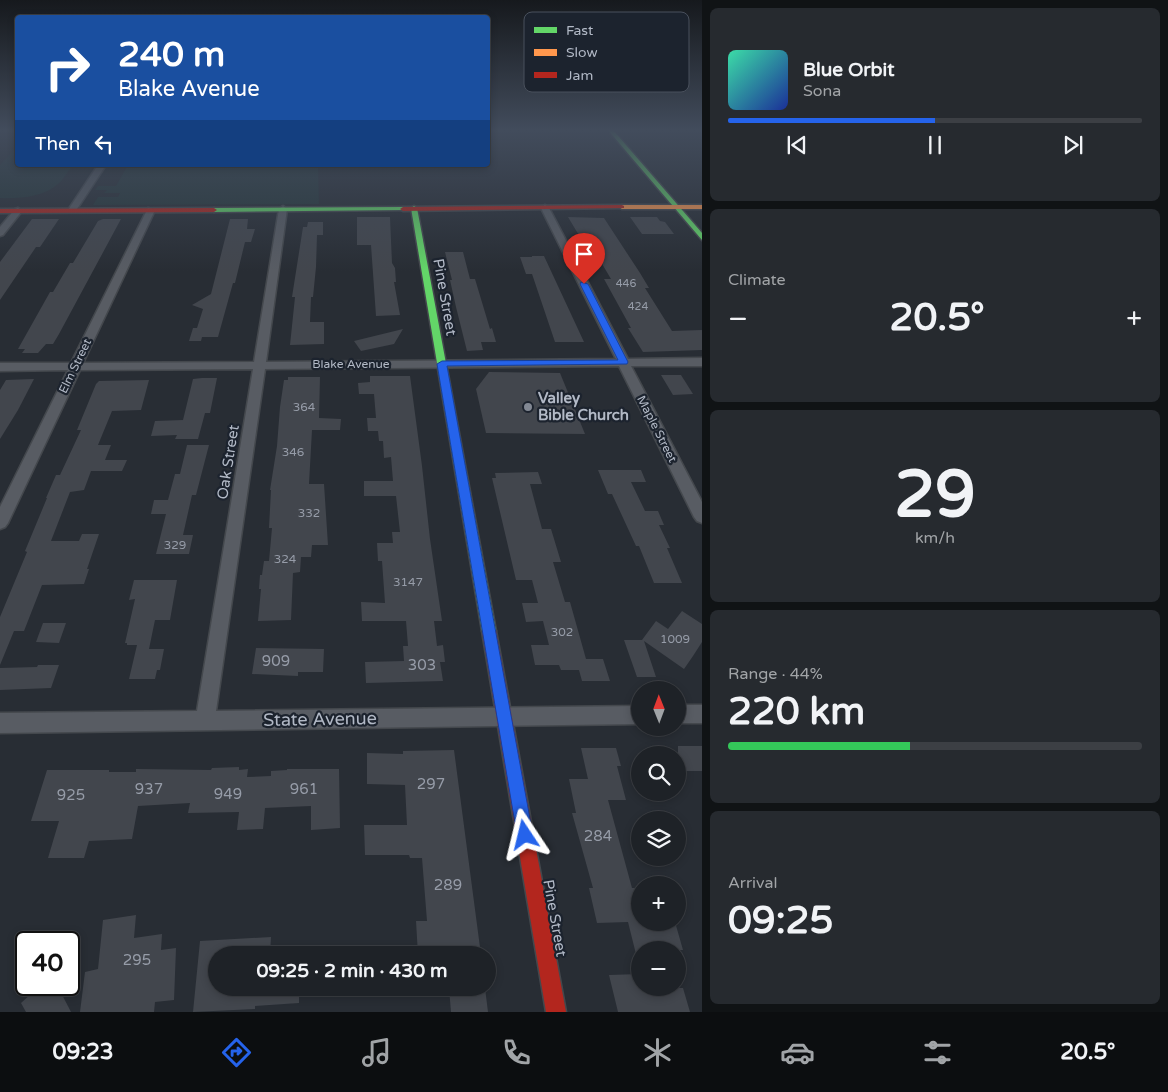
<!DOCTYPE html>
<meta charset="utf-8">
<style>
body{margin:0;font-family:"Varela Round",sans-serif;background:#262a2f;color:#f1f3f6;height:100vh;display:flex;flex-direction:column;font-size:19px;white-space:nowrap}
*{box-sizing:border-box;margin:0}
p{font-size:16px;color:#a1a4a7}
.icon{flex:none;width:28px;height:28px;fill:none;stroke:currentColor;stroke-width:2;stroke-linecap:round;stroke-linejoin:round}
.map{position:relative;flex:1;overflow:hidden}
.details{display:flex;flex-direction:column;gap:8px;padding:8px;background:#101315;width:466px}
.details>*{flex:none}
.banner{position:absolute;left:15px;top:15px;width:475px;height:152px;border-radius:5px;box-shadow:0 2px 8px #0003,0 0 0 1px #3c3f44;background:#1a4fa0;color:#fff;overflow:hidden}
.needle{width:32px;rotate:359deg}
.tools{position:absolute;left:631px;top:681px;display:grid;gap:10px}
.tools a{display:grid;place-items:center;width:55px;height:55px;border-radius:50%;background:#1e2227;box-shadow:0 2px 8px #0003,0 0 0 1px #3c3f44;font-size:25px}
.speed{position:absolute;left:15px;top:931px;display:flex;gap:10px;font-size:25px;font-weight:700;text-align:center}
.speed>*{display:grid;place-content:center;width:65px;height:65px;border-radius:50%;background:#1e2227;box-shadow:0 2px 8px #0003,0 0 0 1px #3c3f44;line-height:1}
.speed .limit{border:2px solid #111;border-radius:8px;background:#fff;color:#111}
.pin{position:absolute;display:grid;place-items:center;width:42px;height:42px;color:#fff;margin:-51px -21px;border-radius:50% 50% 50% 0;rotate:-45deg;box-shadow:0 0 5px #0007}
.pin .icon{rotate:45deg}
.me{position:absolute;width:55px;margin:-28px;rotate:350deg;stroke-linejoin:round;filter:drop-shadow(0 0 4px #0008)}
.turn{display:flex;align-items:center;gap:18px;height:105px;padding:0 20px;font-size:22px}
.turn .icon{width:65px;height:65px;stroke-width:2.5}
.turn b{display:block;font-size:35px;line-height:42px}
.then{display:flex;align-items:center;height:48px;padding:0 20px;background:#0003;gap:10px;font-size:19px}
.big{font-size:38px;font-weight:700;line-height:1.1}
.details .widget{flex:1;display:flex;flex-direction:column;justify-content:center;gap:8px;min-width:0;padding:0 18px;border-radius:8px;background:#262a2f}
.details .dial{align-items:center;gap:0}
.dial b{font-size:65px;line-height:1}
.song{display:flex;align-items:center;gap:15px}
.cover{width:60px;height:60px;border-radius:8px;background:linear-gradient(135deg,hsl(160 70% 55%),hsl(230 70% 35%))}
.played{height:5px;border-radius:2px;background:linear-gradient(90deg,#2563eb 50%,#3c3f44 50%)}
.keys{display:flex;justify-content:space-around;direction:ltr}
.heat{display:flex;justify-content:space-between;align-items:center;font-size:28px;direction:ltr}
.charge{height:8px;border-radius:4px;background:linear-gradient(90deg,#34c759 44%,#3c3f44 0)}
.trip{position:absolute;left:208px;top:946px;width:288px;height:50px;border-radius:25px;background:#1e2227;box-shadow:0 2px 8px #0003,0 0 0 1px #3c3f44;font-weight:700;line-height:50px;text-align:center}
.menu{display:flex;height:80px;justify-content:space-around;align-items:center;background:#0c0e10;color:#a1a4a7}
.menu .icon{width:35px;height:35px}
.menu .active{color:#2563eb}
.menu b{font-size:22px;color:#f1f3f6}
main{display:flex;flex:1;min-height:0}
.map>svg:first-child{display:block}
.green{fill:#26373a}
.building{fill:#42464d}
.lines{fill:none;stroke-linecap:round;stroke-linejoin:round}
.street-casing{stroke:#44484d;stroke-width:3}
.fast-casing{stroke:#44484d;stroke-width:3}
.slow-casing{stroke:#44484d;stroke-width:3}
.jam-casing{stroke:#44484d;stroke-width:3}
.street{fill:#585c63;fill-rule:evenodd}
.fast{fill:#63d668;fill-rule:evenodd}
.slow{fill:#ff974d;fill-rule:evenodd}
.jam{fill:#b3261e;fill-rule:evenodd}
.route{fill:#2563eb;stroke:#184099}
.poi-dot{fill:#828893;stroke:#1c232e;stroke-width:2}
.labels{text-anchor:middle;stroke-width:4.5;stroke-linejoin:round;paint-order:stroke}
.far-number-label{font-size:11px;fill:#969ca8}
.far-street-label{font-size:12px;fill:#b2b9c6;stroke:#1c232e}
.number-label{font-size:12px;fill:#969ca8}
.street-label{font-size:15px;fill:#b2b9c6;stroke:#1c232e}
.poi-label{font-size:15px;font-weight:bold;fill:#b2b9c6;stroke:#1c232e;text-anchor:start}
.near-number-label{font-size:15px;fill:#969ca8}
.near-street-label{font-size:18px;fill:#b2b9c6;stroke:#1c232e}
.key{fill:#1c232e;stroke:#49505c;stroke-width:1}
.key-label{font-size:14px;fill:#b2b9c6}
</style>
<main>
<div class="map">
<svg width="702" height="1012" viewBox="0 0 702 1012">
<rect width="100%" height="100%" fill="#282d34"/>
<g class="green">
<path d="M17,147L18,165H73C68,171 64,179 58,184C44,197 18,199 0,198V165Z"/>
<path d="M128,165H318L319,204L93,205L98,197H118L120,193H104L107,190H95L98,186H116Z"/>
</g>
<g class="building">
<path d="M357,217H390L392,263L395,268L396,282H394L400,315L376,316L371,245H357Z"/>
<path d="M568,217L604,218L640,273L649,288H645L672,331L702,330V350L643,352L628,328H631L604,279H611L595,252H589Z"/>
<path d="M630,217H657L660,221L665,222L674,234H642Z"/>
<path d="M32,219H59L40,247H36L0,300V262Z"/>
<path d="M103,219H121L59,334L53,344H46L38,353H22L25,349H18L50,292H53L70,263H73L98,221Z"/>
<path d="M230,219H248L247,229H255L251,242H245L235,283H233L218,337H202L201,341H189L193,328H197L203,309L192,305L211,294Z"/>
<path d="M308,222H323V235H317L316,267L313,297H311L310,322H324V344L290,345L295,297H292L303,227H307Z"/>
<path d="M445,252H463L470,279H475L490,329L492,328L496,342H481L483,350L467,351L456,307L450,280H452Z"/>
<path d="M532,256H544L584,342H555L532,274H526L520,257H532Z"/>
<path d="M403,329L394,344L361,351L354,341Z"/>
<path d="M489,372L560,373L585,434L486,433L476,389Z"/>
<path d="M661,375H681L693,394L673,395Z"/>
<path d="M370,376H410L422,466L430,539L442,621H434L437,646L443,645L445,662H440L443,681L366,683L365,662L404,661L403,646H408L406,621H362L361,602L385,603L382,561H378L377,543H393L392,532H400L396,496H364V481H393L391,457L384,458L383,441H379L378,431H368L367,418H376L374,394H359L358,383L370,382Z"/>
<path d="M288,377H320L319,418L341,419L340,430H312L309,484H324L328,545H312L311,557H301L300,572L293,573L291,620L258,621L261,589H259L260,575H262L264,561H269L272,528H269L271,490H270L277,446L280,407L284,380H288Z"/>
<path d="M202,378H217L210,413H205L198,439H175L177,435L151,436L155,421L183,420L193,379Z"/>
<path d="M34,379L18,410L0,439V390L6,380Z"/>
<path d="M149,380L141,410L112,411L98,445H111L105,460H127L122,471H91L84,490L70,492L51,541H79L82,534H99L87,569H89L84,584L42,585L24,631H14L0,665V617L27,552L25,551L47,498H46L56,475H60L81,430H77L96,384L99,381Z"/>
<path d="M187,445H209L196,495H192L183,535H193L189,554H156L166,514H151L154,500H168L175,474H180Z"/>
<path d="M598,470H641L646,482H631L645,511H658L664,525H659L670,548H667L682,583H654L639,546H636L612,494H608Z"/>
<path d="M538,472L542,484H530L542,529H551L561,562H553L565,602H570L586,659H603L610,681H582L579,670H561L559,665H535L531,645H549L543,621L526,622L522,603H538L532,580H516L492,478H496L495,473Z"/>
<path d="M134,580H177L170,620H155L149,649H164L160,670H157L155,679H129L137,645H127V643H125L135,599L129,600Z"/>
<path d="M682,611L702,624V642L693,656L684,669L644,641L656,677H637L624,640H642L656,621L668,629Z"/>
<path d="M43,623H66L59,643L36,642Z"/>
<path d="M256,648L324,649L323,672H298V676L252,674Z"/>
<path d="M38,665H59L51,688L0,690V668L37,667Z"/>
<rect x="678" y="746" width="24" height="25"/>
<path d="M581,748H616L621,766H617L626,800H608L632,888H640V922H675L683,950H640V953L636,954L628,922L597,923L589,888H593L572,813H576L569,779H588Z"/>
<path d="M454,750L481,955H418L416,921H427L422,858H410L409,855H365L364,825H407L405,785L367,784V753L403,754V751Z"/>
<path d="M239,767V770L248,769L247,777L271,776V771L287,770V769H339L340,828L311,830V806L265,808L263,829L237,830L239,812L188,813L190,803L138,806L132,839L89,841L84,858H48L59,821H31L47,770H109V772H136V769L211,770L212,768Z"/>
<path d="M136,915L134,938L162,934L161,950L176,948L174,1000L155,1002L154,1012H80L85,972L98,969L103,920Z"/>
<path d="M271,937L270,955H216V988H299V1003L255,1006V1009L193,1012L200,941Z"/>
<path d="M640,974V988H683L690,1012H618L609,975Z"/>
<path d="M41,985H57L71,1012H26L21,1003Z"/>
<path d="M449,988H485L488,1012H451Z"/>
</g>
<g class="lines">
<defs>
<g id="street">
<path d="M98,165H106L75,212H69L68,210Z"/>
<path d="M545,205L549,208L628,359L702,358V366H631L702,502V523L697,521L694,517L619,366L265,369L216,711L640,706V724L0,733V713L197,711L253,369L80,370L8,523L5,527L0,529V507L68,370L0,371V363H71L148,208L155,210L83,363L254,362L279,209L283,206L287,209L266,362L616,359L541,208Z"/>
<path d="M18,208L22,211L3,235L0,236V227L15,209Z"/>
<rect x="678" y="705" width="24" height="18"/>
</g>
<g id="fast">
<path d="M608,130H613L702,233V240Z"/>
<path d="M414,206L417,208L496,631L494,635L489,637L484,635L482,631L411,208Z"/>
<path d="M403,207L406,209L405,210L214,212L211,210L214,208Z"/>
</g>
<path id="slow" d="M702,205V209H622L619,207L622,205Z"/>
<g id="jam">
<path d="M622,205L624,206V208L403,211L400,209L403,207Z"/>
<path d="M0,209L214,208L217,210L214,212L0,213Z"/>
<path d="M489,625L494,627L496,631L566,1012H546L482,631L484,627Z"/>
</g>
</defs>
<use href="#street" class="street-casing"/>
<use href="#fast" class="fast-casing"/>
<use href="#slow" class="slow-casing"/>
<use href="#jam" class="jam-casing"/>
<use href="#street" class="street"/>
<use href="#fast" class="fast"/>
<use href="#slow" class="slow"/>
<use href="#jam" class="jam"/>
</g>
<linearGradient id="sky" x2="0" y2="1"><stop stop-color="#16191d"/><stop offset="0.48" stop-color="#424c5c"/><stop offset="1" stop-color="#424c5c" stop-opacity="0"/></linearGradient>
<rect width="702" height="271" fill="url(#sky)"/>
<path class="route" d="M581,282L588,284L628,362L627,364L447,366L533,835L531,841L525,843L519,841L517,835L437,364L442,361L618,360L580,284Z"/>
<circle class="poi-dot" cx="528" cy="407" r="5"/>
<g class="labels">
<g class="far-number-label">
<text x="626" y="287">446</text>
<text x="638" y="310">424</text>
</g>
<g class="far-street-label">
<text x="351" y="368">Blake Avenue</text>
<text transform="translate(75 366) rotate(-64)" y="4">Elm Street</text>
<text transform="translate(657 429) rotate(63)" y="4">Maple Street</text>
</g>
<g class="number-label">
<text x="304" y="411">364</text>
<text x="293" y="456">346</text>
<text x="309" y="517">332</text>
<text x="175" y="549">329</text>
<text x="285" y="563">324</text>
<text x="408" y="586">3147</text>
<text x="562" y="636">302</text>
<text x="675" y="643">1009</text>
</g>
<g class="street-label">
<text transform="translate(445 297) rotate(80)" y="5">Pine Street</text>
<text transform="translate(228 462) rotate(-81)" y="5">Oak Street</text>
<text transform="translate(555 918) rotate(80)" y="5">Pine Street</text>
</g>
<g class="poi-label">
<text x="538" y="403">Valley<tspan x="538" dy="17">Bible Church</tspan></text>
</g>
<g class="near-number-label">
<text x="276" y="666">909</text>
<text x="422" y="670">303</text>
<text x="431" y="789">297</text>
<text x="149" y="794">937</text>
<text x="304" y="794">961</text>
<text x="228" y="799">949</text>
<text x="71" y="800">925</text>
<text x="598" y="841">284</text>
<text x="448" y="890">289</text>
<text x="137" y="965">295</text>
</g>
<g class="near-street-label">
<text transform="translate(320 719) rotate(-1)" y="6">State Avenue</text>
</g>
</g>
<rect x="524" y="12" width="165" height="80" rx="8" class="key"/>
<rect x="534" y="27" width="23" height="6" fill="#63d668"/>
<rect x="534" y="49" width="23" height="7" fill="#ff974d"/>
<rect x="534" y="72" width="23" height="6" fill="#b3261e"/>
<g class="key-label">
<text x="566" y="35">Fast</text>
<text x="566" y="57">Slow</text>
<text x="566" y="80">Jam</text>
</g>
</svg>
<div class="tools">
<a><svg class="needle" viewBox="-14 -14 28 28"><path d="M0-13l5 13h-10z" fill="#e53935"/><path d="M0 13l5-13h-10z" fill="#a1a4a7"/></svg></a>
<a><svg class="icon" aria-label="search" viewBox="0 0 24 24"><circle cx="10" cy="10" r="6"/><path d="M15 15l6 6"/></svg></a>
<a><svg class="icon" aria-label="layers" viewBox="0 0 24 24"><path d="M12 4l9 5-9 5-9-5zM3 14l9 5 9-5"/></svg></a>
<a>+</a>
<a>−</a>
</div>
<div class="speed"><div class="limit">40</div></div>
<div class="pin" style="left:584px;top:284px;background:#d93025"><svg class="icon" aria-label="arrive" viewBox="0 0 24 24"><path d="M6 21V4h12l-3 4 3 4H6"/></svg></div>
<svg class="me" style="left:525px;top:835px" viewBox="-20 -20 40 40"><path d="M0-17L14 15 0 8-14 15z" fill="#2563eb" stroke="#fff" stroke-width="4"/></svg>
<div class="trip">09:25 · 2 min · 430 m</div>
<div class="banner">
<div class="turn"><svg class="icon" aria-label="right" viewBox="0 0 24 24"><path d="M7 20v-9h11M14 6l5 5-5 5"/></svg><div><b>240 m</b>Blake Avenue</div></div>
<div class="then">Then<svg class="icon" aria-label="left" viewBox="0 0 24 24"><path d="M17 20v-9H6M10 6l-5 5 5 5"/></svg></div>
</div>
</div>
<section class="details">
<div class="widget">
<div class="song"><i class="cover"></i><div><b>Blue Orbit</b><p>Sona</p></div></div>
<div class="played"></div>
<div class="keys"><svg class="icon" aria-label="previous" viewBox="0 0 24 24"><path d="M18 5L8 12l10 7zM5 5v14"/></svg><svg class="icon" aria-label="pause" viewBox="0 0 24 24"><path d="M8 5v14M16 5v14"/></svg><svg class="icon" aria-label="next" viewBox="0 0 24 24"><path d="M6 5l10 7-10 7zM19 5v14"/></svg></div>
</div>
<div class="widget"><p>Climate</p>
<div class="heat"><a>−</a><b class="big">20.5°</b><a>+</a></div>
</div>
<div class="widget dial"><b>29</b><p>km/h</p></div>
<div class="widget"><p>Range · 44%</p><b class="big">220 km</b><div class="charge"></div></div>
<div class="widget"><p>Arrival</p><b class="big">09:25</b></div>
</section>
</main>
<nav class="menu">
<b>09:23</b>
<svg class="icon active" aria-label="directions" viewBox="0 0 24 24"><path d="M12 3l9 9-9 9-9-9zM9 14v-3h6M13 9l2 2-2 2"/></svg>
<svg class="icon" aria-label="music" viewBox="0 0 24 24"><path d="M9 18V5l10-2v13"/><circle cx="6" cy="18" r="3"/><circle cx="16" cy="16" r="3"/></svg>
<svg class="icon" aria-label="phone" viewBox="0 0 24 24"><path d="M5 4h4l2 5-3 2q2 4 5 5l2-3 5 2v4C11 20 4 13 5 4z"/></svg>
<svg class="icon" aria-label="climate" viewBox="0 0 24 24"><path d="M12 3v18M4 7l16 10M4 17L20 7"/></svg>
<svg class="icon" aria-label="car" viewBox="0 0 24 24"><path d="M5 17H2v-5l4-1 3-4h7l3 4 3 1v5h-3M9 17h6M6 11h13"/><circle cx="7" cy="17" r="2"/><circle cx="17" cy="17" r="2"/></svg>
<svg class="icon" aria-label="filters" viewBox="0 0 24 24"><path d="M4 7h16M4 17h16"/><circle cx="9" cy="7" r="2"/><circle cx="15" cy="17" r="2"/></svg>
<b>20.5°</b>
</nav>
